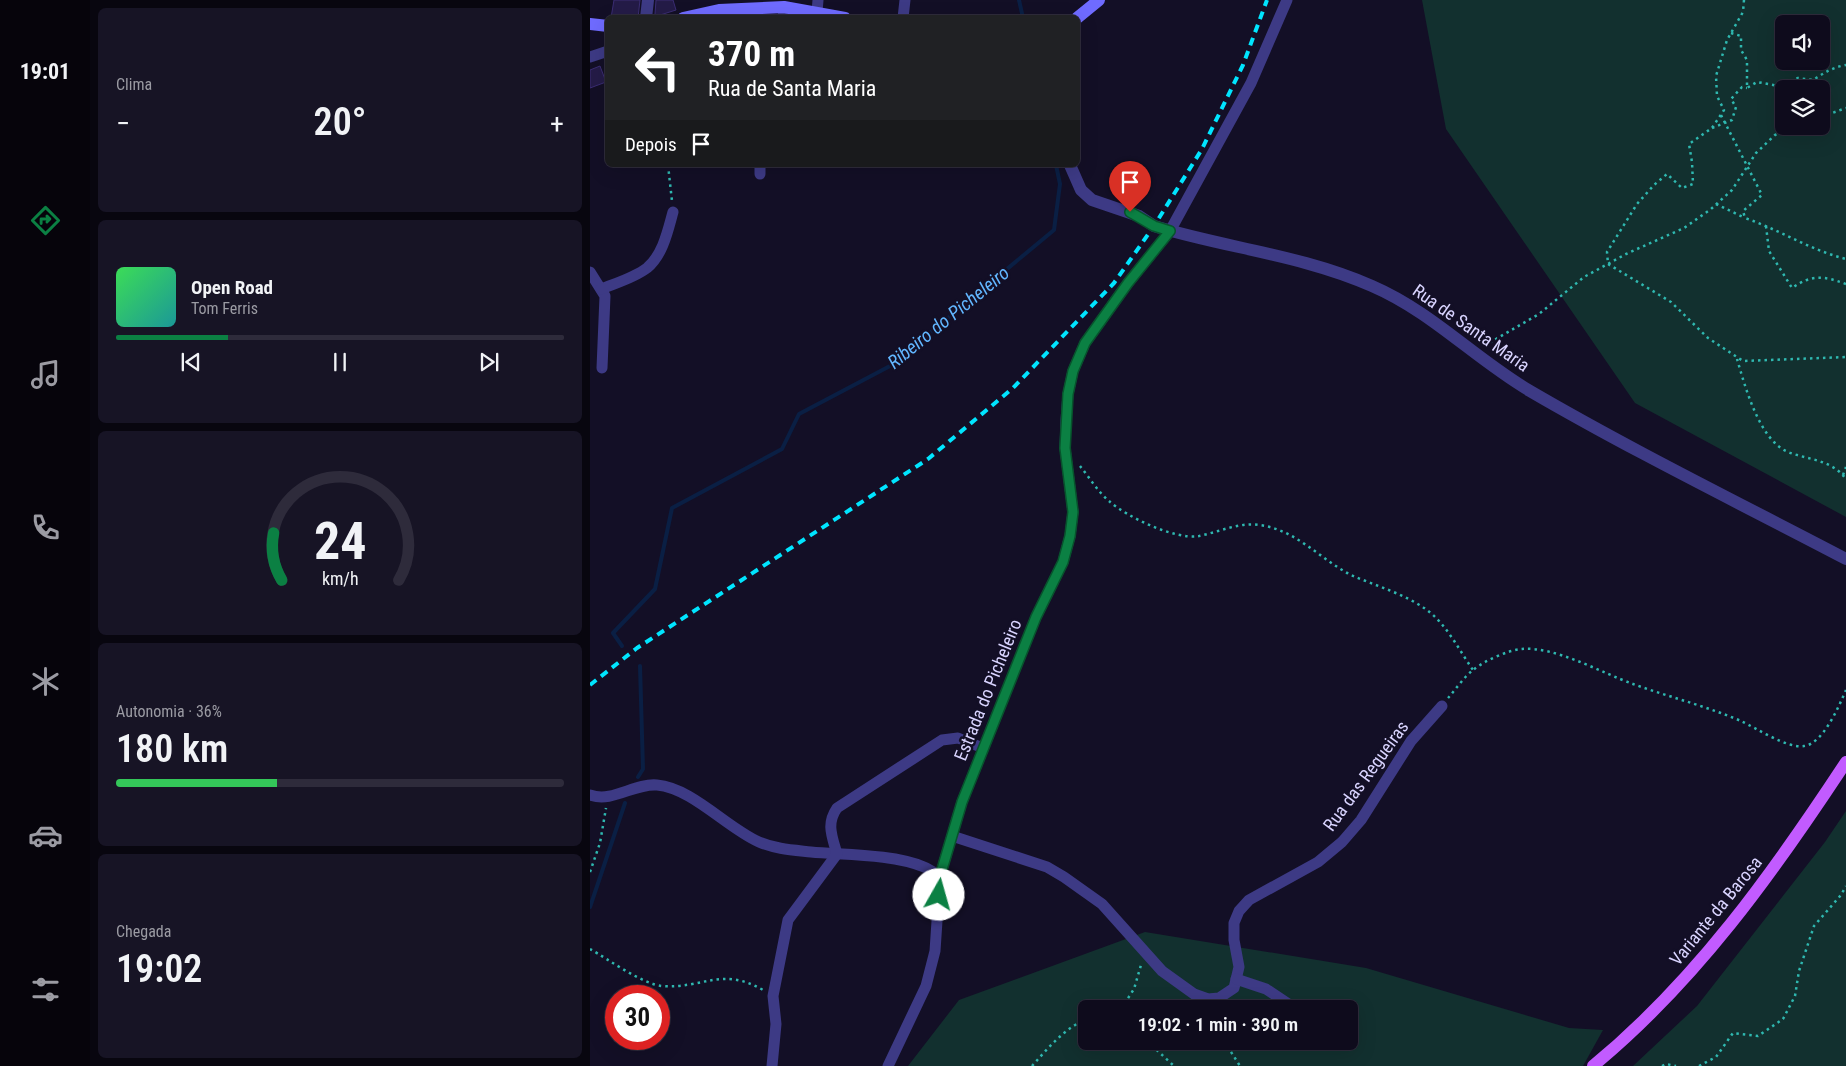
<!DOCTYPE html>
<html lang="pt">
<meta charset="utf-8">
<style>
body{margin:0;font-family:"Roboto Condensed",sans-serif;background:#171425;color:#f1f3f6;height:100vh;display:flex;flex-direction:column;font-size:19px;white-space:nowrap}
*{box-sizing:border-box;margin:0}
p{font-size:16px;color:#9b9ba3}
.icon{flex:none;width:28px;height:28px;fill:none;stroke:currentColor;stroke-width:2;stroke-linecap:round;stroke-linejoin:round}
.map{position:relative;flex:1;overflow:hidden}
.details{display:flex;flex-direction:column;gap:8px;padding:8px;background:#08060f;width:500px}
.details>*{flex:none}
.banner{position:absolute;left:15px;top:15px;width:475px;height:152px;border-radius:8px;box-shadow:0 5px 20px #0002,0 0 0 1px #2e2b3b;background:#202124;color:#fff;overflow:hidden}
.tools{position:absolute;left:1185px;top:15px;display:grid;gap:10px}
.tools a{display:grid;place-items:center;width:55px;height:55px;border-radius:8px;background:#0e0b1c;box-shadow:0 5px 20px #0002,0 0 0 1px #2e2b3b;font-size:25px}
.speed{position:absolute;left:15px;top:985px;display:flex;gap:10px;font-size:25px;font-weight:700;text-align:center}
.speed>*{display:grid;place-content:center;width:65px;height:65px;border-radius:50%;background:#0e0b1c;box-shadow:0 5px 20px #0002,0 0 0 1px #2e2b3b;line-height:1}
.speed .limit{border:8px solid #d22;background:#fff;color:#111}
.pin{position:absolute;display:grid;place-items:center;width:42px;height:42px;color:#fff;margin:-51px -21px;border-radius:50% 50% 50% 0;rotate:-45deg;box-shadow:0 0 5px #0007}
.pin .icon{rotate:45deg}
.me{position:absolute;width:55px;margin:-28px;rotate:7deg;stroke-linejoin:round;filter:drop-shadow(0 0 4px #0008)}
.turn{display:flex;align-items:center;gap:18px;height:105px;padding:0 20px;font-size:22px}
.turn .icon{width:65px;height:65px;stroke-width:2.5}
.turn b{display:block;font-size:35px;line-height:42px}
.then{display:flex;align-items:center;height:48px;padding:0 20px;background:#0003;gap:10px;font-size:19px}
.big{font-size:38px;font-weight:600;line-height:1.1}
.details .card{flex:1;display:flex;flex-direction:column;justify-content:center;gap:8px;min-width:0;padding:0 18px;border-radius:8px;background:#171425}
.details .dial{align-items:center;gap:0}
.dial svg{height:130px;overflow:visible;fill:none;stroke:#2e2b3b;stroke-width:7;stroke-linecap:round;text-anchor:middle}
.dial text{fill:#f1f3f6;stroke:none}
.song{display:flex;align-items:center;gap:15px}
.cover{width:60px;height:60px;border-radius:8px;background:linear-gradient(135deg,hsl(130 70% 55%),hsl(180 70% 35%))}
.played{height:5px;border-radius:2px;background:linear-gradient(90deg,#0b8043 25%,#2e2b3b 25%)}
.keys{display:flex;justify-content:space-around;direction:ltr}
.heat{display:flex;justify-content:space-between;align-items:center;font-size:28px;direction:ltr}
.charge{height:8px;border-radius:4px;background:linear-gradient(90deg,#34c759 36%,#2e2b3b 0)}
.trip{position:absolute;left:488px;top:1000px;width:280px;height:50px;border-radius:8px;background:#0e0b1c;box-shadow:0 5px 20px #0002,0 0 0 1px #2e2b3b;font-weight:600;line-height:50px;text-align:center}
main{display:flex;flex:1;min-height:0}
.tabs{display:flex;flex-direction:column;width:90px;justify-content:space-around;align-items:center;background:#06040b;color:#9b9ba3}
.tabs .icon{width:35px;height:35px}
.tabs .current{color:#0b8043}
.tabs b{font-size:22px;color:#f1f3f6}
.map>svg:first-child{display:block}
.green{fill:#12302f;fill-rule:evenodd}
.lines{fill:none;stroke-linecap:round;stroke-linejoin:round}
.stream{stroke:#0a1f44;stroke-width:4}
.building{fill:#241b47;stroke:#3b2d73}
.path{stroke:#2fb8b0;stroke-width:2.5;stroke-dasharray:2.5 4;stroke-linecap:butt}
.minor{stroke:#3d3a85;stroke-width:11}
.tertiary{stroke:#3d3a85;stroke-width:12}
.secondary{stroke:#6f6bff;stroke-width:12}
.primary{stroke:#c25bff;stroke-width:12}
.rail{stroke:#00e5ff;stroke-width:4;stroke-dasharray:8 6;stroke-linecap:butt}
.route-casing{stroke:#07532c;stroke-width:12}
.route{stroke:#0b8043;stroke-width:9}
.labels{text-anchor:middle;stroke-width:5;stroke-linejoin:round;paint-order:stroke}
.street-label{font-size:18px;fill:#d9d4ff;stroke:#130f26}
.water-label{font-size:19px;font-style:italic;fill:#62b6ff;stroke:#130f26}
</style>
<main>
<nav class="tabs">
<b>19:01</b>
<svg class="icon current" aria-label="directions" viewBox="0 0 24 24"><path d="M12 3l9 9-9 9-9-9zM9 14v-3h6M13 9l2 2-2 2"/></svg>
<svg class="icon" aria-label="music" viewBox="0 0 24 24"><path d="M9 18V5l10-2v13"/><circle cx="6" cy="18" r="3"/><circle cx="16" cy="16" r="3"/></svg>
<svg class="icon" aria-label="phone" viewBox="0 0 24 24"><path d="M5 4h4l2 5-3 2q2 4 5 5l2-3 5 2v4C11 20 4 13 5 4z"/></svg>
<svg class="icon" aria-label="climate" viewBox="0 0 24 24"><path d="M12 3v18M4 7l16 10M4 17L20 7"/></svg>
<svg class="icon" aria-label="car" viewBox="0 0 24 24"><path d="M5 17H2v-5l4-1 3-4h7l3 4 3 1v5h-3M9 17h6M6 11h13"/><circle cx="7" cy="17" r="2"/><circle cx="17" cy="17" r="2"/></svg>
<svg class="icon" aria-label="filters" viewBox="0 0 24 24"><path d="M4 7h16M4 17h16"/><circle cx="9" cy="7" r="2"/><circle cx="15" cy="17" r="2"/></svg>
</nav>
<section class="details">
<div class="card"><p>Clima</p>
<div class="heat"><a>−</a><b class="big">20°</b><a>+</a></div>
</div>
<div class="card">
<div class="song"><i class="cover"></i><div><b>Open Road</b><p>Tom Ferris</p></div></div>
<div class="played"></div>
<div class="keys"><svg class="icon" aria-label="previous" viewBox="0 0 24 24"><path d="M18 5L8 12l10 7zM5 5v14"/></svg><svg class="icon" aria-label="pause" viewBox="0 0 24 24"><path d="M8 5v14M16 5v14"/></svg><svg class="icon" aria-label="next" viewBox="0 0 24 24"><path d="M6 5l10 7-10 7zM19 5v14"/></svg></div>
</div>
<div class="card dial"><svg viewBox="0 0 100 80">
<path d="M14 69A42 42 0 1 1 86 69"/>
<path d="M14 69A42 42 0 0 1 9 40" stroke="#0b8043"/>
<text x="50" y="56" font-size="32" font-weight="700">24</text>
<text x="50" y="72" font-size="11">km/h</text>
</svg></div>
<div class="card"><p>Autonomia · 36%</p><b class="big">180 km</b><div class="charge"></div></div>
<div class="card"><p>Chegada</p><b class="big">19:02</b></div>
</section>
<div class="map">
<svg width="1256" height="1066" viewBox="0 0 1256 1066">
<rect width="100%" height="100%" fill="#130f26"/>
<g class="green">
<path d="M832,0H1256V517L1045,403L856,129ZM1194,24H1231V61H1194ZM1194,89H1231V126H1194Z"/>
<path d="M1256,811V1066H1043L1107,1006L1235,842Z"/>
<path d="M555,932L776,968L979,1028L1013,1030L993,1066H318L369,1000ZM496,1009H759V1041H496Z"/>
</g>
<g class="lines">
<g class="stream">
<path d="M429,0L433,18"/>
<path d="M32,646L23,633L65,589L82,508L192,449L209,414L300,366L464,230L470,184L466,165"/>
<path d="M48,777L53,769L50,666"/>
<path d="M0,907L35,803"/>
</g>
</g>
<g class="building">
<path d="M24,0H50L48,18H21Z"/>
<path d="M66,0H83L86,10L67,16L65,14Z"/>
<path d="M10,66L16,82L0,88V70Z"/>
</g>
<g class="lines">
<g class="path">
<path d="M1154,0L1153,12L1137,40L1126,76L1127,96L1134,110L1122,128L1099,144L1102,162L1103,184L1092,188L1077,174L1064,185L1047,204L1017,252L1018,264L1081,302L1118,338L1153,361L1256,357"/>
<path d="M1141,33L1151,36V50L1157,60V88L1167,82L1189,86L1208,78L1223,80C1234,73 1243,67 1256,65"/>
<path d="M1131,115L1172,195L1153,211L1155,218C1190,230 1220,250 1256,259"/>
<path d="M1231,117L1256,108"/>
<path d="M1122,128L1142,120L1146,107L1141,99L1152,87L1157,88"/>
<path d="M78,165L82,201"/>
<path d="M1126,204L1155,218"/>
<path d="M1176,226L1179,251L1202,288C1222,274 1234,276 1256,284"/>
<path d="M894,346L949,314L994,277L1036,254L1094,228L1121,209L1142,190L1166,153L1185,135L1208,126"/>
<path d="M1147,359C1155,386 1169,440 1198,452C1218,460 1241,459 1256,479"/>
<path d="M490,466C499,477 508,492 519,501C537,517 585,540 609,536C629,532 649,522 669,525C705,529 730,559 761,575C786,586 815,594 837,610C857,625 869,650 883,670"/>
<path d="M1253,475L1256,467"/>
<path d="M858,698C866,689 874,677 883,670C894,661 918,650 932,649C965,646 1012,673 1043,684C1079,697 1116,706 1151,721C1166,728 1198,749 1214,746C1233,744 1249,706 1256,690"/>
<path d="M0,872L10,843L16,808"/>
<path d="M0,949C18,959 52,984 72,986C113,989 131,966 173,990"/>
<path d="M531,1009L544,989L551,965"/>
<path d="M557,1041L584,1066"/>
<path d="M634,1041L650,1066"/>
<path d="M442,1066C458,1048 474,1029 496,1019"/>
<path d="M1072,1066L1076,1064L1086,1066"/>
<path d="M1109,1066L1126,1057L1143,1033L1168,1036L1193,1019L1205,996L1209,971L1224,926L1251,895L1256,886"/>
</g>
<g class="minor">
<path d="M227,12L228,0"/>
<path d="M193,18L194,7"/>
<path d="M313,18L315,0"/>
<path d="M0,57L18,51"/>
<path d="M170,174V165"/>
<path d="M0,272L15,296L12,368"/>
<path d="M11,289C26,283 44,278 57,268C73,255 78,230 83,212"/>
<path d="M0,795C23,803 44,783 67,785C102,788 137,828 169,842C185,849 203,850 221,852C254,855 303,854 334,867C339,869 345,873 350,876"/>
<path d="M362,836L457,867L474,877L512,904L572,971L604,994L618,999L629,998L644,988L649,967L644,940V923L649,911L659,900L728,862L752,842L771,820L821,741L852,706"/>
<path d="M646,979L676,989L706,1009"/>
<path d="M754,1041L757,1044"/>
<path d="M182,1066L186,1024L183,996L198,920L247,854C242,836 236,824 247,808L352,740L368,738L393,748"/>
<path d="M298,1066L336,986L345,951L350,876L372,802L446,617L473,562L480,536L483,512L475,448L476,420L478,394L483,371L495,343L538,283L580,231L661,83L697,0"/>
</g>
<g class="tertiary">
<path d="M56,18L58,0"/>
<path d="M480,165L491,190L502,200L549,216L564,226C636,248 712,255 782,286C842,312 884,358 940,391C1043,451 1151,504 1256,559"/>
</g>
<g class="secondary">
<path d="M93,18L129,10L194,7L255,18"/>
<path d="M487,18L509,0"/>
<path d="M0,24L18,26"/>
</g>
<path class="primary" d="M1003,1066C1106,981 1183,873 1256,762"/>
<path class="rail" d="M0,685L47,648L338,459L423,388L524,283L564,226L612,149L653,65L677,0"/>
</g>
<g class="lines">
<defs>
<path id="route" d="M349,895L350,876L372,802L446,617L473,562L480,536L483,512L475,448L478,394L483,371L495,343L538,283L580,231L564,226L540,212"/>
</defs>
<use href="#route" class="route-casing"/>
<use href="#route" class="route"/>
</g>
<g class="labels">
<g class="street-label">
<text transform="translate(881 328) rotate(35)" y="6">Rua de Santa Maria</text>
<text transform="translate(398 690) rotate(-68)" y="6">Estrada do Picheleiro</text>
<text transform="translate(776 776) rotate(-54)" y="6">Rua das Regueiras</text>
<text transform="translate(1126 911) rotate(-51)" y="6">Variante da Barosa</text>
</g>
<g class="water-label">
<text transform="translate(358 317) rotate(-39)" y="7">Ribeiro do Picheleiro</text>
</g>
</g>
</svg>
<div class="tools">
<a><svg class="icon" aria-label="sound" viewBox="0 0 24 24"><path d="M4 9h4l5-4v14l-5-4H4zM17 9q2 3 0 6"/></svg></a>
<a><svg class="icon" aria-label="layers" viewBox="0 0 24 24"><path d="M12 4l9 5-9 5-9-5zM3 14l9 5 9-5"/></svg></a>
</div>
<div class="speed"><div class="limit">30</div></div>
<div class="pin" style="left:540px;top:212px;background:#d93025"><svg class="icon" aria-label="arrive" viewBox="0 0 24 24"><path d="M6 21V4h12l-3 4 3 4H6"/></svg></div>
<svg class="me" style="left:349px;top:895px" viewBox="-20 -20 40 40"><circle r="19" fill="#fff"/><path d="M0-13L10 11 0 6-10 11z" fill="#0b8043"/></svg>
<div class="trip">19:02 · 1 min · 390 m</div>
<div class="banner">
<div class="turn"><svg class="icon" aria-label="left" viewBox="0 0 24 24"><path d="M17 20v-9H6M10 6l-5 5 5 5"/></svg><div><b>370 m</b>Rua de Santa Maria</div></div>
<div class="then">Depois<svg class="icon" aria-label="arrive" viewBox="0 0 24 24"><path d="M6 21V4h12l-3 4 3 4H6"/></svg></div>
</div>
</div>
</main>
